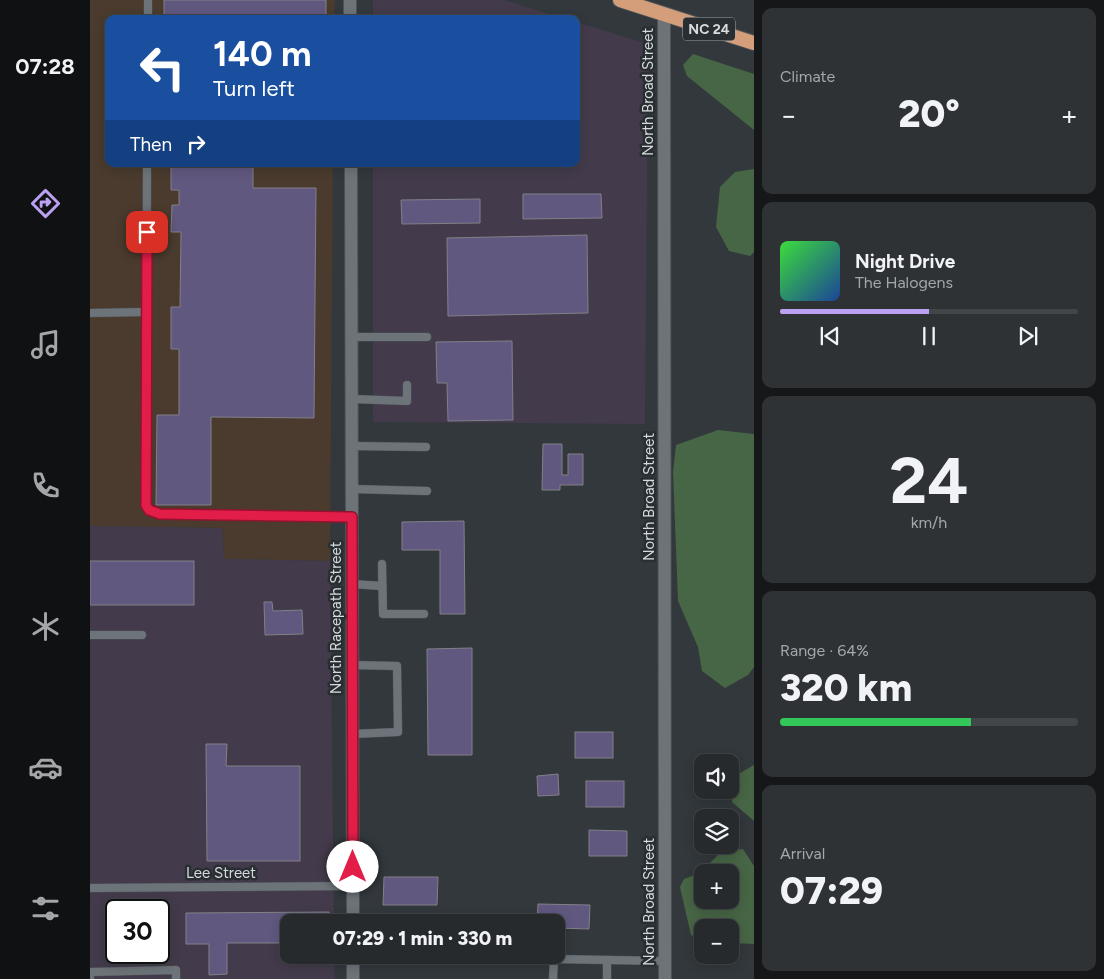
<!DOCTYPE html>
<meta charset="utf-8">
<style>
body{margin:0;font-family:Figtree,sans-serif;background:#2e3235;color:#f1f3f6;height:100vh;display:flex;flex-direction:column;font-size:19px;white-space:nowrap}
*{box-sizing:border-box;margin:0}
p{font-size:16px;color:#a4a7aa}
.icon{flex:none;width:28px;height:28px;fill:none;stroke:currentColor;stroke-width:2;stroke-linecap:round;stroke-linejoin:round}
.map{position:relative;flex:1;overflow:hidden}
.side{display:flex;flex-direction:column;gap:8px;padding:8px;background:#151719;width:350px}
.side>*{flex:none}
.guide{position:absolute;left:15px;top:15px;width:475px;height:152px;border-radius:10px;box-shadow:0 2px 12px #0003,0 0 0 1px #424649;background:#1a4fa0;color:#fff;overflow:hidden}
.fabs{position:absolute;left:604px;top:754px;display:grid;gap:10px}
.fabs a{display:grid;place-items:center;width:45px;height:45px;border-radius:10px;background:#262a2d;box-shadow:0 2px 12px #0003,0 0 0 1px #424649;font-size:25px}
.speed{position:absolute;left:15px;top:899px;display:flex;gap:10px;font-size:25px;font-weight:700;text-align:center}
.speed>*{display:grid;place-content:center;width:65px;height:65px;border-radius:50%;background:#262a2d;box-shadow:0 2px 12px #0003,0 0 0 1px #424649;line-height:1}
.speed .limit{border:2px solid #111;border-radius:8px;background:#fff;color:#111}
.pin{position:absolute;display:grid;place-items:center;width:42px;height:42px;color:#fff;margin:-21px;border-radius:10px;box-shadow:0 2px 8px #0006}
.me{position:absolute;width:55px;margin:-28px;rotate:0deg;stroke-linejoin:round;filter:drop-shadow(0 0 4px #0008)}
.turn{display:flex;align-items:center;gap:18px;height:105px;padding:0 25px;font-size:22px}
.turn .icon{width:65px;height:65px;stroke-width:2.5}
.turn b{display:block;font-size:35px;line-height:42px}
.then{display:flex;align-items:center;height:48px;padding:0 25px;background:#0003;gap:10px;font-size:19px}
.big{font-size:38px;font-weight:800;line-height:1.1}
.side .tile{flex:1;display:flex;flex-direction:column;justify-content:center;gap:8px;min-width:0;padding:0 18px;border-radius:10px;background:#2e3235}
.side .dial{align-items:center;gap:0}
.dial b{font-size:65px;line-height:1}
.song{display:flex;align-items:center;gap:15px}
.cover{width:60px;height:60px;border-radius:8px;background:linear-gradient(135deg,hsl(120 70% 55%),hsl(220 70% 35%))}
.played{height:5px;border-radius:2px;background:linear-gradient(90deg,#bca0f2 50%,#424649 50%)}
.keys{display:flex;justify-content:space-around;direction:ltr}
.heat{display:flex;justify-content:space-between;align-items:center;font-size:28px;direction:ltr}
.charge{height:8px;border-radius:4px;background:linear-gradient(90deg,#34c759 64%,#424649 0)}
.trip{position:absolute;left:190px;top:914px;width:285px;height:50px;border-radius:10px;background:#262a2d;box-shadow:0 2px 12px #0003,0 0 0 1px #424649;font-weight:800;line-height:50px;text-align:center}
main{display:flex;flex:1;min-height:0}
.tabs{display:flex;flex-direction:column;width:90px;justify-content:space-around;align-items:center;background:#0f1112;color:#a4a7aa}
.tabs .icon{width:35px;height:35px}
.tabs .on{color:#bca0f2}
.tabs b{font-size:22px;color:#f1f3f6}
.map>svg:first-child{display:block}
.commercial{fill:#4a3b2e}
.industrial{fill:#433b4b;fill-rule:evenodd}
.forest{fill:#476645;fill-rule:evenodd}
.building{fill:#615880;stroke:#828088}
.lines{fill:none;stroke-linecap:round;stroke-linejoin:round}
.service-casing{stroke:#4f5357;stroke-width:9}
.minor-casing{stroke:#4f5357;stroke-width:14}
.tertiary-casing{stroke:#4f5357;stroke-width:14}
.trunk-casing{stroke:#4f5357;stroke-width:16}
.service{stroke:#6d7479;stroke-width:8}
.minor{stroke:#6d7479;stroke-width:12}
.tertiary{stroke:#6d7479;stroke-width:12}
.trunk{stroke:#d49e7a;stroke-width:14}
.route-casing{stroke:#92132f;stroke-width:12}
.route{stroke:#e11d48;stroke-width:9}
.labels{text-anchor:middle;stroke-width:5;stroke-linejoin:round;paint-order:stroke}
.shield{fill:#282e32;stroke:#a2a6aa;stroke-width:1}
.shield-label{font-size:14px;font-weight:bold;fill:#d6dadd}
.street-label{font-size:15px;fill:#d6dadd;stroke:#282e32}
</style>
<main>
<nav class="tabs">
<b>07:28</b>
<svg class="icon on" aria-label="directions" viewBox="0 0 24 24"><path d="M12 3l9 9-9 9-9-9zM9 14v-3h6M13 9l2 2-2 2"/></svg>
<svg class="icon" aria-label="music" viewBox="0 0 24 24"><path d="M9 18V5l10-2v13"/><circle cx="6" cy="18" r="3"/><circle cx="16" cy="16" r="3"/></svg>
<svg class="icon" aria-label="phone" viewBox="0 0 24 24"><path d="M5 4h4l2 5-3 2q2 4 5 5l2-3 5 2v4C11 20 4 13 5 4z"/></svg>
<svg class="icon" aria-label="climate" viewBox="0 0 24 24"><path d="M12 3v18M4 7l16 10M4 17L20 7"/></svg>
<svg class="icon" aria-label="car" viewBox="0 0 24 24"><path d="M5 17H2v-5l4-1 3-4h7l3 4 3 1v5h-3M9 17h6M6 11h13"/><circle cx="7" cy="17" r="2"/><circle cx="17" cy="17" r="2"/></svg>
<svg class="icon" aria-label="filters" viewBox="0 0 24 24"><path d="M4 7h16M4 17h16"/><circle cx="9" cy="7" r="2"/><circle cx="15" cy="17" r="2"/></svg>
</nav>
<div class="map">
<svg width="664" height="979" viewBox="0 0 664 979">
<rect width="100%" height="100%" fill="#32383c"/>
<path class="commercial" d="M0,0H245L244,19H19V164H243L240,561L134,559L132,528L0,526Z"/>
<g class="industrial">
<path d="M283,0H414L476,19H283Z"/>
<path d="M486,22L558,44L555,424L283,422V164H486Z"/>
<path d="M0,526L132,528L134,559L240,561L244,922H199V955H244L245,979H0ZM26,910H69V952H26Z"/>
</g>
<g class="forest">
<path d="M603,54L664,74V130L597,76L593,65Z"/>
<path d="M664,169V252L660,256L639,251L626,227L630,187L645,172Z"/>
<path d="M628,430L664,434V667L658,675L635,688L612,671L608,647L588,601L583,472L586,445Z"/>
<path d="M664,765V821L642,802L643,777Z"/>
<path d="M653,849L664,866V944L640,943V928H612V939L601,935L590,887L594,879L610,873L632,851ZM640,872V900H612V872Z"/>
</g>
<g class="building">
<rect x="74" y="0" width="162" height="19"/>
<path d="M81,164H163V188H226L224,418L121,417V505H66L67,415H89V349H81V307H90L91,232H81L82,205H89V190H81Z"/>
<path d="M433,194H511L512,218L433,219Z"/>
<path d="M390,199V223L312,224L311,200Z"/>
<path d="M497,235L498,313L358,316L357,238Z"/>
<path d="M422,341L423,420L358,421L357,383H347L346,342Z"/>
<path d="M453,444H472V475H478V454H493V485H470V490H452Z"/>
<path d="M374,521L375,614H350V550H312V522Z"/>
<rect x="0" y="561" width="104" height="44"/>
<path d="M174,602H182L183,611L212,610L213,634L175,635Z"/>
<path d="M382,648V755H338L337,649Z"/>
<rect x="485" y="732" width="38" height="26"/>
<path d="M116,744H137L136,766H210V861H117Z"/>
<path d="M468,774L469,795L448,796L447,776Z"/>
<rect x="496" y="781" width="38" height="26"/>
<path d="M499,830L537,831V856H499Z"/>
<path d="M294,877H348L347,905H293Z"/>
<path d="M448,904L500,905L499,929L466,928V922H447Z"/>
<path d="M239,912V922H199V943H137V974L119,975V944H96V913Z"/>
</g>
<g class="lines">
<defs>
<g id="service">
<path d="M58,19V0"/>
<path d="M57,164L56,505L59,511L70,514L262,517"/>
<path d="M0,313L56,312"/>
<path d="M261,337H337"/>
<path d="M262,399L317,401V385"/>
<path d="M262,446L336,447"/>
<path d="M262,489L337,491"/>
<path d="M292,564L293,614H334"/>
<path d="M262,584L292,586"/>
<path d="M0,635H52"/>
<path d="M262,665L307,666L308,732L263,734"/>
<path d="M0,888L263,886"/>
<path d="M0,979V972L86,970V979"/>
<path d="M463,979L464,959L575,961"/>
<path d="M517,979V960"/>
</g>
<g id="minor">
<path d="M260,0V19"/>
<path d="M261,164L263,922"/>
<path d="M263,955V979"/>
</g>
<path id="tertiary" d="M574,14L575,979"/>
<path id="trunk" d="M530,0L664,43"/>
</defs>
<use href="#service" class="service-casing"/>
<use href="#minor" class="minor-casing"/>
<use href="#tertiary" class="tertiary-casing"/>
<use href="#trunk" class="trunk-casing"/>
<use href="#service" class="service"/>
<use href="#minor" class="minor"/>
<use href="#tertiary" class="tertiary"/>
<use href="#trunk" class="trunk"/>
</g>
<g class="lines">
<defs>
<path id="route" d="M57,232L56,505L59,510L70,514L262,517L263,867"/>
</defs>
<use href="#route" class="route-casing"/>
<use href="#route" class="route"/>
</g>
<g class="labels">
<rect class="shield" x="593" y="17.5" width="52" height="23" rx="4"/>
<g class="shield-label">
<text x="619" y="34">NC 24</text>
</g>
<g class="street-label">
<text transform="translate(558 92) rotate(-90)" y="5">North Broad Street</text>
<text transform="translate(559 497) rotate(-90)" y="5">North Broad Street</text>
<text transform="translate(246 618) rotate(-90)" y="5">North Racepath Street</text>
<text x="131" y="878">Lee Street</text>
<text transform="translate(559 902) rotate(-90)" y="5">North Broad Street</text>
</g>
</g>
</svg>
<div class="fabs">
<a><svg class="icon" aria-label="sound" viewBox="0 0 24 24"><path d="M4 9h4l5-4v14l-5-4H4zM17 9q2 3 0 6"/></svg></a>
<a><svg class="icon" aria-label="layers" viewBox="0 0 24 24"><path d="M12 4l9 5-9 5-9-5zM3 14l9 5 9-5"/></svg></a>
<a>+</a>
<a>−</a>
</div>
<div class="speed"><div class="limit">30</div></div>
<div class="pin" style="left:57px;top:232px;background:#d93025"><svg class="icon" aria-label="arrive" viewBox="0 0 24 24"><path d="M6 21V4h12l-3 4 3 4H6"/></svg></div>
<svg class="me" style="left:263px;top:867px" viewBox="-20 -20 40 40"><circle r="19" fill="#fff"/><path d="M0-13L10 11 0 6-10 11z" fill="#e11d48"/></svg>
<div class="trip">07:29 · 1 min · 330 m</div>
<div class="guide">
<div class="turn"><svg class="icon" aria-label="left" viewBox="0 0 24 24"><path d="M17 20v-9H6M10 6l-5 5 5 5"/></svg><div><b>140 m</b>Turn left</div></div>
<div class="then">Then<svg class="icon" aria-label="right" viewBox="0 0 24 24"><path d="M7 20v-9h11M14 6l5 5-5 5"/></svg></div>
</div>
</div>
<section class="side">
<div class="tile"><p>Climate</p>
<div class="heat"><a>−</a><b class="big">20°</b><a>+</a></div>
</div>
<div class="tile">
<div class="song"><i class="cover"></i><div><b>Night Drive</b><p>The Halogens</p></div></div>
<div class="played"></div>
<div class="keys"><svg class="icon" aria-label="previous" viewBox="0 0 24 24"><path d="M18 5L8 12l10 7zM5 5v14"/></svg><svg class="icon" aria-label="pause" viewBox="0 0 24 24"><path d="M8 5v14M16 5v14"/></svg><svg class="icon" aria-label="next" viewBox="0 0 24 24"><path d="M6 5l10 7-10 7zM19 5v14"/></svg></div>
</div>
<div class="tile dial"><b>24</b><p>km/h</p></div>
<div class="tile"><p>Range · 64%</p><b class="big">320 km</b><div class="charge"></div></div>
<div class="tile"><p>Arrival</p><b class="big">07:29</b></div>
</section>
</main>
